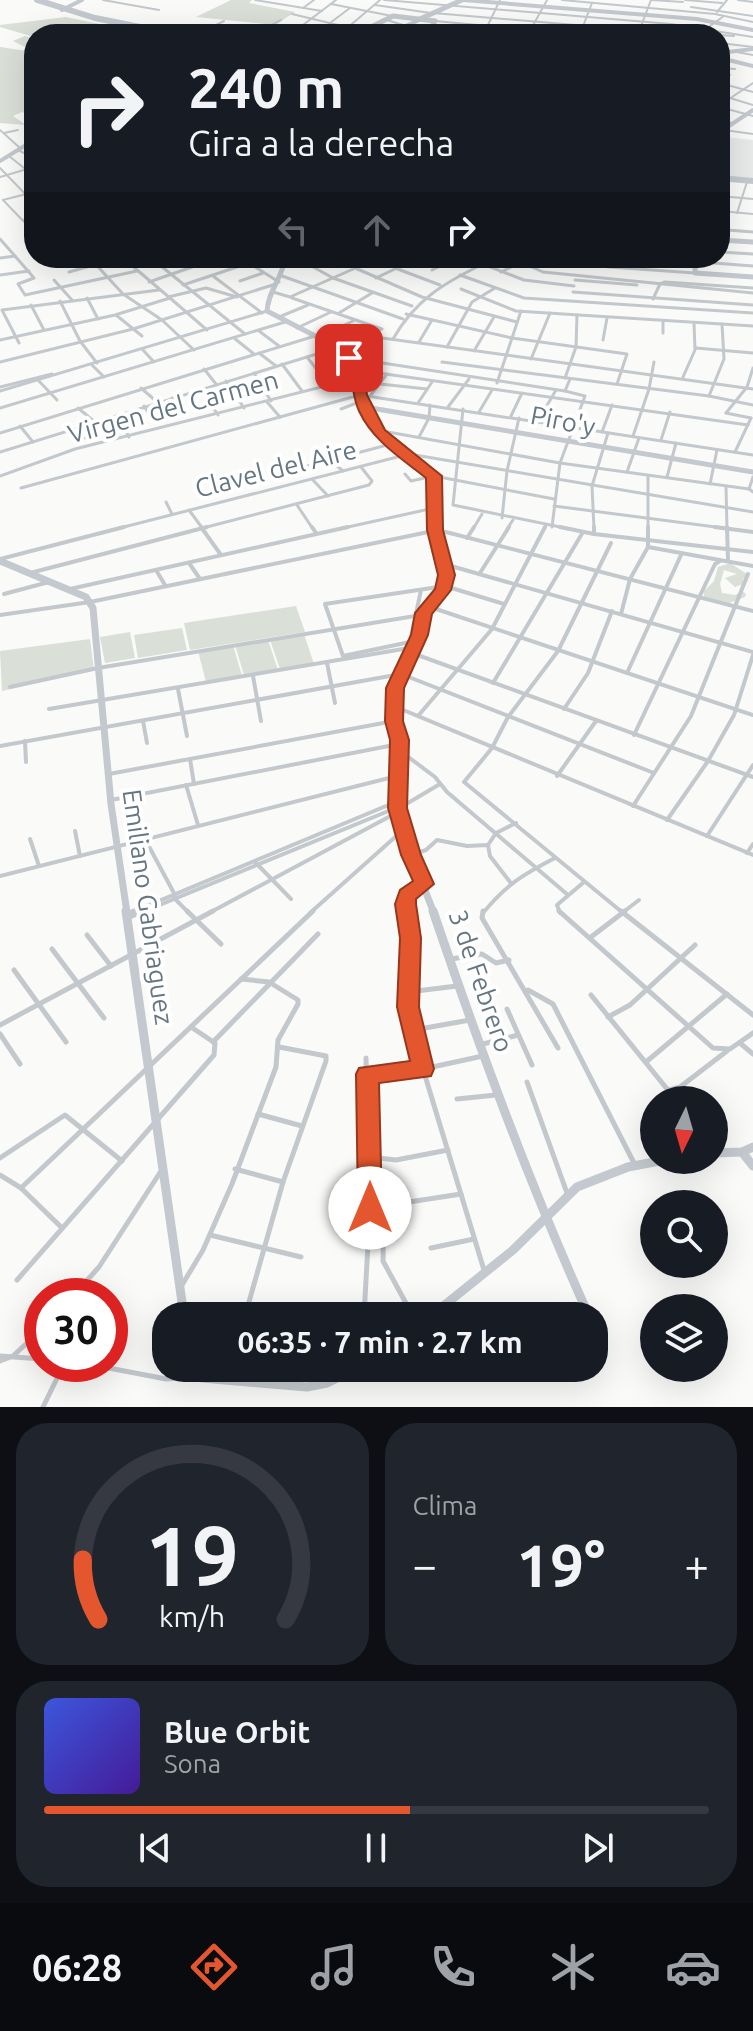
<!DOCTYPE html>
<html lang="es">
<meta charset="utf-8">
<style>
body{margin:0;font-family:Ubuntu,sans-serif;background:#20242c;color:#f1f3f6;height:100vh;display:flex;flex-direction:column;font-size:30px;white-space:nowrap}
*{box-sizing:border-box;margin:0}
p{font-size:26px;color:#9ea1a6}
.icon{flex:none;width:44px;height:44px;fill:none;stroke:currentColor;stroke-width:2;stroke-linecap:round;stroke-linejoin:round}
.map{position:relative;height:1407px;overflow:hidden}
.side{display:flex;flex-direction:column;gap:16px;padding:16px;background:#0d0f14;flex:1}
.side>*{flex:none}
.guide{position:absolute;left:24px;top:24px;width:706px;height:244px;border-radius:32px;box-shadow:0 8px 32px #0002;background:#171b24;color:#f1f3f6;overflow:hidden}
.needle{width:52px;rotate:185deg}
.fabs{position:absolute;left:640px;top:1086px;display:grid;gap:16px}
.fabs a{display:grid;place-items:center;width:88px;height:88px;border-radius:50%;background:#171b24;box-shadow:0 8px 32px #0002;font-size:40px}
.speed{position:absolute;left:24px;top:1278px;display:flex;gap:16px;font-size:40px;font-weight:700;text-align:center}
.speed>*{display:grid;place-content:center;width:104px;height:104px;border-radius:50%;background:#171b24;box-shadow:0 8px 32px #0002;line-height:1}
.speed .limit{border:12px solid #d22;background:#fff;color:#111}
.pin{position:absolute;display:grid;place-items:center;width:68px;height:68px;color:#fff;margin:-34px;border-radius:16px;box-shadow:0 4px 12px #0006}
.me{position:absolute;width:88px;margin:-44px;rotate:0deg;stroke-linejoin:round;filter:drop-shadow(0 0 6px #0008)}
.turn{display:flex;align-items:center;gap:28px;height:168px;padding:0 32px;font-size:36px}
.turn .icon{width:104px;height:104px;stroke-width:2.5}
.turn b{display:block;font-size:56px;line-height:68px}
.lanes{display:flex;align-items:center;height:76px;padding:0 32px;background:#0003;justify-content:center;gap:40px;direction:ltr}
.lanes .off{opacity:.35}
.big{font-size:60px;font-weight:700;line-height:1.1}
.side .widget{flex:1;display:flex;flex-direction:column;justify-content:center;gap:12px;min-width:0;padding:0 28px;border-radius:32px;background:#20242c}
.side .dial{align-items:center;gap:0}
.dial svg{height:208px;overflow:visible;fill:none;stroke:#363941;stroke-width:7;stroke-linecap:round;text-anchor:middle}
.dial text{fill:#f1f3f6;stroke:none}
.song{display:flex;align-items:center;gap:24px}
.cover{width:96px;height:96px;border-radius:12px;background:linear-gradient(135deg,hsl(230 70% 55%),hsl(260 70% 35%))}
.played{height:8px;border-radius:4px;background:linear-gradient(90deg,#e4572e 55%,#363941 55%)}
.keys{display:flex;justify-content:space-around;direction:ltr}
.heat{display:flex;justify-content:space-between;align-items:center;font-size:44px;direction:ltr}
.side .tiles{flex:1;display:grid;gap:16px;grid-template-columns:1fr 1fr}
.widget:last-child{grid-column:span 2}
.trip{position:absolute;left:152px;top:1302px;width:456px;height:80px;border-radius:32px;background:#171b24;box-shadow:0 8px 32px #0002;font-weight:700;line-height:80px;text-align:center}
.tabs{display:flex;height:128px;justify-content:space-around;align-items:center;background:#090b0e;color:#9ea1a6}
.tabs .icon{width:56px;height:56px}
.tabs .on{color:#e4572e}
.tabs b{font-size:36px;color:#f1f3f6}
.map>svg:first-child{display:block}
.built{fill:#e8e9e9}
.green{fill:#dadfd7}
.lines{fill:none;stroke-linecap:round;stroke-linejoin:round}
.street-far3{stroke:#c3c8cc;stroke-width:2}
.street-far2{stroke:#c3c8cc;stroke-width:3}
.street-far1{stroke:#c3c8cc;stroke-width:4}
.street{stroke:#c3c8cc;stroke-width:5}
.secondary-far3{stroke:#c3c9ce;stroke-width:4}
.secondary-far2{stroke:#c3c9ce;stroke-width:5}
.secondary-far1{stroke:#c3c9ce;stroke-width:7}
.secondary{stroke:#c3c9ce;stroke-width:9}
.primary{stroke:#c3c9ce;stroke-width:5}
.highway{stroke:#c3c9ce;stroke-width:6}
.route{fill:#e4572e;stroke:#94391e;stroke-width:2}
.labels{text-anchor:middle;stroke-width:8;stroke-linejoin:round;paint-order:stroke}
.street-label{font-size:26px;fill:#657683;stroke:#fff}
</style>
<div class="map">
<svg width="753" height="1407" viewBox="0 0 753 1407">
<rect width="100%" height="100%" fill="#fafaf8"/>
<path class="built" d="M726,137L753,140V180L720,177V149Z"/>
<g class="green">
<path d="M231,0H252L249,3L295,12L275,25L196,17Z"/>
<path d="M66,17L147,34H34V37L0,27V25Z"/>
<path d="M25,36L34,39V117L22,112L13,116L26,125L0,123V47L27,51L29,49L13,41Z"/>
<path d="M730,563L747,574V577L743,579V584L735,587L725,578L737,574L724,570L720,584L722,593L735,595L742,591L746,594L745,597L729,603L704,597V591L714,581L718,567Z"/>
<path d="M296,606L305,632L190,650L184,623Z"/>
<path d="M182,628L187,650L138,658L134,635Z"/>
<path d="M130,632L135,658L105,663L100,637Z"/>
<path d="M304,634L314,664L280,669L270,640Z"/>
<path d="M90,639L94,670L2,691L0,651Z"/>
<path d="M268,640L278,670L244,675L235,645Z"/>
<path d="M233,645L242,676L206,682L198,651Z"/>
</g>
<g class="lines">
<g class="street-far3">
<path d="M103,0L159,10"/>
<path d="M255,0L322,11"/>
<path d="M384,0L671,24L753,37"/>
<path d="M562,0L715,14L753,22"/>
<path d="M651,0L683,2"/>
<path d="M685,0L722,3"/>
<path d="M738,0L753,2"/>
<path d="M331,4L392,16"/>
<path d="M375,5L431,13"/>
<path d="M691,7L753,16"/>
<path d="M303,8L314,0"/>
<path d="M717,12L727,0"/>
<path d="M433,13L670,33"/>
<path d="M292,14L338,25L356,34"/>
<path d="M387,20L406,26"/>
<path d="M435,21L565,33"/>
<path d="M488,25L500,0"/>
<path d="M272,26L299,28L336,0"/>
<path d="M682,26V31L713,34"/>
<path d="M707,28L724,16"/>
<path d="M322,29L350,8"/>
<path d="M346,29L380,0"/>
<path d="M531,29L547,0"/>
<path d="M207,30L224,34"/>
<path d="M198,34L224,21"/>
<path d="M230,34L244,27L265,34"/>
<path d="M255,34L281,20"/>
<path d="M274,34L280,31"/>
<path d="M449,34L456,23"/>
<path d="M580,34L592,3"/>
<path d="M638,34L651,0"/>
<path d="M720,35L734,36"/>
<path d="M720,43L753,47"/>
<path d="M720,49L753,55"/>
<path d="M720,68L735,69"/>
<path d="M720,73L730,75"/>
<path d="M720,83L753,92"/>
<path d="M730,98L753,105"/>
<path d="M720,105L753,83"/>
<path d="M720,107L753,116"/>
<path d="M720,119L732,123"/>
<path d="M30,122L34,125"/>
<path d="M0,130L20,148"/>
<path d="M724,130L753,134"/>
<path d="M4,133L18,130"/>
<path d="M18,150L34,158"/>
<path d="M9,156L34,176"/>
<path d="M0,168L34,203"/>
<path d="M0,177L34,167"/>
<path d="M720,196L753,199"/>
<path d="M3,200L30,228"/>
<path d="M3,200L34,192"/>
<path d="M720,211L753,214"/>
<path d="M737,213L747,182"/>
<path d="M23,220L34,218"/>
<path d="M720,229L749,232"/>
</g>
<g class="street-far2">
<path d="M727,230L753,232"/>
<path d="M0,239L15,256"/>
<path d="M720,252L753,254"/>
<path d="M0,258L15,256L34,278L18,284L25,295L137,271"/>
<path d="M90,258L123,294L162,320L194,350"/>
<path d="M151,258L245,334"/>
<path d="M241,258L279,282"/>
<path d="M275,258L283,264"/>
<path d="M297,258L333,278L412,306"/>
<path d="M332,258L422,297L517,322"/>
<path d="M384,258L400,266"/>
<path d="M467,258L524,280L574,286"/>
<path d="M511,258L543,272L753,293"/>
<path d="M564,258L609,267L695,273"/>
<path d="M648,258L753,266"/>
<path d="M157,263L174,258"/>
<path d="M395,268L440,285"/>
<path d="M432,270L457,258"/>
<path d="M69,272L119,258"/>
<path d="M501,272L529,258"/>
<path d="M0,275L29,271"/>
<path d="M460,275L524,298L753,313"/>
<path d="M213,276L262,313"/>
<path d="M282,276L403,319"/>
<path d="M376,278L418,258"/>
<path d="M54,280L72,300"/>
<path d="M575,280L637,285"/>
<path d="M240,281L263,273"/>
<path d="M149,282L218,258"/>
<path d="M183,285L249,263"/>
<path d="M461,289L516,311L753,326"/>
<path d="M273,292L290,297L378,258"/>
<path d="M573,292L753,305"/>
<path d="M168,297L206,288L237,297"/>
<path d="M87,298L98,319"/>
<path d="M170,298L207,330"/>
<path d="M292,298L382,329L369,336"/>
<path d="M653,299L660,284L665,282L753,288"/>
<path d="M60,301L80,341L97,363"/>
<path d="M31,305L44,330"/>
<path d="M339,313L372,293"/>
<path d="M406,314L512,338L627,354L617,384"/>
<path d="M116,315L142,336"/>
<path d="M279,317L308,305"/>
<path d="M663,322V333"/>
<path d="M297,328L331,312"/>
<path d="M259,331L279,346"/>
<path d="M318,337L353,321"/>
<path d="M234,338L254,354"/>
<path d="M393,339C415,300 444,283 483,264"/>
<path d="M0,340L115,315L170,298L123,258"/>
<path d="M603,340L607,318"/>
<path d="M419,342L432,320"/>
<path d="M19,343L2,310L159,290"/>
<path d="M447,347L472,302L495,288"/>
<path d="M696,348L753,353"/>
<path d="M143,350L154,362"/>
<path d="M339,351L359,339L375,337L753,389"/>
<path d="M474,351L494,317"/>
<path d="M259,353L276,366"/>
<path d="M307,357L329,385"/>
<path d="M350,358L565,391"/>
<path d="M531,359L550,313"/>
<path d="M0,362L133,329L276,284"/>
<path d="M442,362L709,396L753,405"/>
<path d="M282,364L302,391"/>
<path d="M92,365L104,377"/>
<path d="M204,369L216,384"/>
<path d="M357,370L748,425"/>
<path d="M254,373L271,401"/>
<path d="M683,377L695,350L694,323"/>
<path d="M565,378L576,347L577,315"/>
<path d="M38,380L57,400"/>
<path d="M226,381L244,408"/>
<path d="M497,383L521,311"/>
<path d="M380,384L427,389"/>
<path d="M0,387L52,374"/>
<path d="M141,388L157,402"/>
<path d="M201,389L218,415"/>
<path d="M0,391L267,311"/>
<path d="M370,396L387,374"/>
<path d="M709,396L724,359L722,324"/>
<path d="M172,398L182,410"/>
<path d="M267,402L280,417"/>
<path d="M418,403L432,382"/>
<path d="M144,406L151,417"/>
<path d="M448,407L469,379"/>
<path d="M0,408L285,322"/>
<path d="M78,408L95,422"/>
<path d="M341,409L362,401"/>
<path d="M463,409L453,505L570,529"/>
<path d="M479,412L492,390"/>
<path d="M726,413L747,387L753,368"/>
<path d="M726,413L751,418"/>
<path d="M117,415L129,437"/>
<path d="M511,416L522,393"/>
<path d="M538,421L556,390"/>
<path d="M88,424L95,436"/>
<path d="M20,426L33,442"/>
<path d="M377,430L560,463L749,489"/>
<path d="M602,432L612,405"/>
<path d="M0,433L315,336"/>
<path d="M633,436L649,389L654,362"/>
<path d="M419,437L429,418L430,405"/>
<path d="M85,438L91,429"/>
<path d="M661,440L670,412"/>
<path d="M0,452L336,348"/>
<path d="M735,452L751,418"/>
<path d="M330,460L343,471"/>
<path d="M285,472L391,444"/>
<path d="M627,472L639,438"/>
<path d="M405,474L411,481L434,476L554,499"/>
<path d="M0,476L75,449L357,378"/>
<path d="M648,476V529"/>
<path d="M667,477L676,443"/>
<path d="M753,477L749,489L753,492"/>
<path d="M312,479L328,496"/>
<path d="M710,484L717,450"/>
<path d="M726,487L727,529"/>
<path d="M21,488L360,395L753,455"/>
<path d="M166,502L172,514"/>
<path d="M297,505L313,529"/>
<path d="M554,506L731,529"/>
<path d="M189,510L203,529"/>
<path d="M502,518L507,471L519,418"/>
<path d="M552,527L560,463L585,396L565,391L570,379"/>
<path d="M116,529L409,454L753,512"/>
<path d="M199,529L369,485L372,481L361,467"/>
<path d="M339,529L434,508"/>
<path d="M473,529L482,514"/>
<path d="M507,529L513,520"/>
<path d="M544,529L546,526"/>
<path d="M594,529L592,486L608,433"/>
</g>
<g class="street-far1">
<path d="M201,527L221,555"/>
<path d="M312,527L316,533"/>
<path d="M560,527L594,534L753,552"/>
<path d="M594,527V534"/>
<path d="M715,527L753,532"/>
<path d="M727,527L728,560"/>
<path d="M467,538L474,527"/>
<path d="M611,543L558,651L508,717L492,748L464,782L623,913"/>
<path d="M648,547L753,566"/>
<path d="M0,559L124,527"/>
<path d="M189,563L200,579"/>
<path d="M444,564L753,652"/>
<path d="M156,570L165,585"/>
<path d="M30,573L207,527"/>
<path d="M480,573L509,527"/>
<path d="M70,589L348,527"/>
<path d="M421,590L410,642L343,656L325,604L445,586L504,604"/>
<path d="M4,594L49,582"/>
<path d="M430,607L753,715"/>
<path d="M621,614L630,579L648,547V527"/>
<path d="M0,615L90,602L438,530L753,611"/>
<path d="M412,653L753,777"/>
<path d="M327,663L335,703"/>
<path d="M627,673L681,555"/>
<path d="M253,676L261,721"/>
<path d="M493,683L583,532"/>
<path d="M10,687L98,668L415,616"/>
<path d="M178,689L187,736"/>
<path d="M396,707L753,855"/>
<path d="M49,709L415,647"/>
<path d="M564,709L588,673L612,611"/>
<path d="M418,716L492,629L545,527"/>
<path d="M143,721L147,743"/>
<path d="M634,735L715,564L720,561"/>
<path d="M25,741L26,762"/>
<path d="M0,746L401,674L654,773"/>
<path d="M399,750L435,777L447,792L568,895"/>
<path d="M190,759L194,784"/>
<path d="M109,774L394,721"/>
<path d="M557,776L596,721"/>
<path d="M186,785L198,825"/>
<path d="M111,800L399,744"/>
<path d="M633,806L691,716L748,574"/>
<path d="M667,820L708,761L734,715L753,655"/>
<path d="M75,831L80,856"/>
<path d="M707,836L753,765"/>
<path d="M30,839L39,866"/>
<path d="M145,839L175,895"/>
<path d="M488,845L496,833L516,823"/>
<path d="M747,853L753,844"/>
<path d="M411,855L426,850L437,840L467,846L488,845L490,856L510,882"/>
<path d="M256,863L291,899"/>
<path d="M0,876L397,776"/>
<path d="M174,898L189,913"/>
<path d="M130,913L398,801"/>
<path d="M140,913L408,803L440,784"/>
<path d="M209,913L398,812"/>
<path d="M310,913L403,830"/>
<path d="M407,913L405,899L422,885"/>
<path d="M483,913C506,885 522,875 555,858"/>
<path d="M560,913L557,905L584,882"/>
<path d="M622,913L639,900"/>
</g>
<g class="street">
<path d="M187,911L221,944"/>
<path d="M407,911L410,938L408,1007L423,1069L484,1270"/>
<path d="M483,911L482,918L558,1048"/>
<path d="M559,911L713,1048L730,1049L753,1033"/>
<path d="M621,911L753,1015"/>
<path d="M127,914L134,911"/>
<path d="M127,918L144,911"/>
<path d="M87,935L111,966"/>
<path d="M591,937L625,911"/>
<path d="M52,949L104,1018"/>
<path d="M451,959L482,954L496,963L509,960"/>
<path d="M14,970L66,1042"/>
<path d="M528,990L553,1004L634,1163"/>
<path d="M408,992L457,986"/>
<path d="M591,995L676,1100"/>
<path d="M507,1009L532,1065"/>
<path d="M608,1017L630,1005L695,945"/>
<path d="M0,1025L213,911"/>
<path d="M414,1030L470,1020"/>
<path d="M0,1034L20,1064"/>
<path d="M213,1042L318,934"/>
<path d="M740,1043L753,1054"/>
<path d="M483,1044L518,1035"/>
<path d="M646,1062L727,994"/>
<path d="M367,1074L423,1069L483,1056"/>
<path d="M527,1082L567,1193"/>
<path d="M669,1090L680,1087L727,1051"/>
<path d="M457,1099L496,1095"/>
<path d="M258,1114L302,1126"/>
<path d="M370,1157L396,1160L448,1150"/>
<path d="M0,1158L65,1115L122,1161"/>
<path d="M235,1169L283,1182"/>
<path d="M0,1175L21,1188L61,1227"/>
<path d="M21,1188L313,911"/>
<path d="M384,1206L383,1261L413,1316"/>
<path d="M370,1208L461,1194"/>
<path d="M210,1235L301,1257"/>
<path d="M431,1248L474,1239"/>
<path d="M17,1280L214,1055L215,1043L191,1027"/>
<path d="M182,1285L203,1250L232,1184L276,1067L278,1040L298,1004V1000L269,982L241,979"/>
<path d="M73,1296L99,1267L161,1171"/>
<path d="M245,1316L283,1182L326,1061V1056L279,1047"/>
<path d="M364,1316L370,1208L366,1058"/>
<path d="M0,1356L42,1359"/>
<path d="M0,1361L13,1356L42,1329"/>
<path d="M88,1364L166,1379L196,1377"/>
<path d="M225,1378L229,1368"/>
<path d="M43,1407L64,1364"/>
</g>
<g class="secondary-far3">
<path d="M463,0L697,19L753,30"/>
<path d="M62,10L82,0"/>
<path d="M305,34H313"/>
<path d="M388,34L419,20"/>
<path d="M720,53L753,49"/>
<path d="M720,58L753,66"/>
<path d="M720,132L753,110"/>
<path d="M0,161L34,140"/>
</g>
<g class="secondary-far2">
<path d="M720,240L753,242"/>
<path d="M285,258C283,277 268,291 267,311L327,342L355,362L360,395L379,433L434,476L435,529"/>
<path d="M695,258V273L753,277"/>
<path d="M365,407L753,472"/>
</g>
<g class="secondary-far1">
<path d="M0,561L86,597L93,608L111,804L127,913"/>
<path d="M434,913L411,855L398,808L399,740L394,702L395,688L415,647L424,613L446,583L435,527"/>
</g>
<g class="secondary">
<path d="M126,911L184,1316"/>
<path d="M433,911C480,1049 529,1183 589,1316"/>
<path d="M742,1152L753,1166"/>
<path d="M714,1153L742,1152L753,1147"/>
<path d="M431,1316L513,1250L577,1187L628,1167L665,1160"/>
<path d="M192,1368L193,1373L202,1378L307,1387L327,1383L357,1368"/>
</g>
<g class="primary">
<path d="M420,19L462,0"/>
<path d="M357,34L393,16L435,21L431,28L415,34"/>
</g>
<g class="highway">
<path d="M37,0L95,18L175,34"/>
<path d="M720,178L753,181"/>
</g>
</g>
<path class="route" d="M349,353L363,365L367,395L385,430L442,476L443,530L455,575L451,590L432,614L428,635L404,688L403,721L409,740L407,808L421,855L434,884L416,899V904L421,938L419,1007L434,1069L431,1076L379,1083L382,1208L379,1215L370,1219L362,1215L358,1208L356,1074L359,1068L410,1061L397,1007L400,938L395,904L400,890L413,881L401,855L388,808L390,740L385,721L386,688L411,635L415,613L435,589L438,575L427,530L426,478C401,458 373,441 359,411C351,394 354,373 342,358Z"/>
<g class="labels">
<g class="street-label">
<text transform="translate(173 407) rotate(-15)" y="9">Virgen del Carmen</text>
<text transform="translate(563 421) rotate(11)" y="9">Piro'y</text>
<text transform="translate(276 469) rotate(-14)" y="9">Clavel del Aire</text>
<text transform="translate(148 907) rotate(82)" y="9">Emiliano Gabriaguez</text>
<text transform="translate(481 981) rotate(71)" y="9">3 de Febrero</text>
</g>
</g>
</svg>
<div class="fabs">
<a><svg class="needle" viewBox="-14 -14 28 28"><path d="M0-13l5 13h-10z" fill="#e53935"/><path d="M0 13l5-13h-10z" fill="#9ea1a6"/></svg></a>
<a><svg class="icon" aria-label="search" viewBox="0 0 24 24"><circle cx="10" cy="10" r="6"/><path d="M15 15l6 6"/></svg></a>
<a><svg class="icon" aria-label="layers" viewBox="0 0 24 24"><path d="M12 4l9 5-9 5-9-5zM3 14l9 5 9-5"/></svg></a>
</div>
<div class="speed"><div class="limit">30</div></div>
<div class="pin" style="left:349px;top:358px;background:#d93025"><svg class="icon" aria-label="arrive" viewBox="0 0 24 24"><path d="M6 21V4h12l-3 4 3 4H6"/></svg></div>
<svg class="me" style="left:370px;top:1208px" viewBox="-20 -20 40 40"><circle r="19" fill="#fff"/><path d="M0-13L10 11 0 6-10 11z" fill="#e4572e"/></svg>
<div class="trip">06:35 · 7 min · 2.7 km</div>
<div class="guide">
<div class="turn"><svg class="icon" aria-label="right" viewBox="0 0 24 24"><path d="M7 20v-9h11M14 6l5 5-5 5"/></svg><div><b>240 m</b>Gira a la derecha</div></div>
<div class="lanes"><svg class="icon off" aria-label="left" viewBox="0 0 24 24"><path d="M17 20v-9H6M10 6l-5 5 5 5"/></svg><svg class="icon off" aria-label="ahead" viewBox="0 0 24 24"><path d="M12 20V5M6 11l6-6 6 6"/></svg><svg class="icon" aria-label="right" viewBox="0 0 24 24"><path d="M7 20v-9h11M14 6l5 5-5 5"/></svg></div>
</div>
</div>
<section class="side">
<div class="tiles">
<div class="widget dial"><svg viewBox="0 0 100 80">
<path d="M14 69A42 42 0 1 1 86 69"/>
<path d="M14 69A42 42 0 0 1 8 46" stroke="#e4572e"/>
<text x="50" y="56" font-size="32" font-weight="700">19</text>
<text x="50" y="72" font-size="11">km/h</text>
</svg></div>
<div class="widget"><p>Clima</p>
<div class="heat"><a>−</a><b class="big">19°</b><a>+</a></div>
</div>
<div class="widget">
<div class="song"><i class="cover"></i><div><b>Blue Orbit</b><p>Sona</p></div></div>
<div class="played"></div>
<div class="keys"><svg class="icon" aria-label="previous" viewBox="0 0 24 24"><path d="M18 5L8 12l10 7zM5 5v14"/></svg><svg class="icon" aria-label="pause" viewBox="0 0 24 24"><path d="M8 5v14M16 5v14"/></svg><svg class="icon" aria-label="next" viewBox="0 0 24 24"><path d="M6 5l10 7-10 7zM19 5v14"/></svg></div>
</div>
</div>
</section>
<nav class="tabs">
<b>06:28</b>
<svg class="icon on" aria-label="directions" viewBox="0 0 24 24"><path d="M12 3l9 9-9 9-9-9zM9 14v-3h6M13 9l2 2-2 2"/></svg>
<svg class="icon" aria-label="music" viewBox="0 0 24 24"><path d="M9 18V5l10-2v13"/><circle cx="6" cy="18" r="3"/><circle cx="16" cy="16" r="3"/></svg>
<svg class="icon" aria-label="phone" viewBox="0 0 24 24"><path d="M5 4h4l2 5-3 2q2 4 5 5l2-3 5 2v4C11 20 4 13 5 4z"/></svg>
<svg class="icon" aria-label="climate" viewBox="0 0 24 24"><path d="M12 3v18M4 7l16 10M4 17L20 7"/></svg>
<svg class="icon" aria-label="car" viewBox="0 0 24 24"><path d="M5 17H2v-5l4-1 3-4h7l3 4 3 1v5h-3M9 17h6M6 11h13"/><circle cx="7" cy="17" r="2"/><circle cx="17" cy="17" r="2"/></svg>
</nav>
